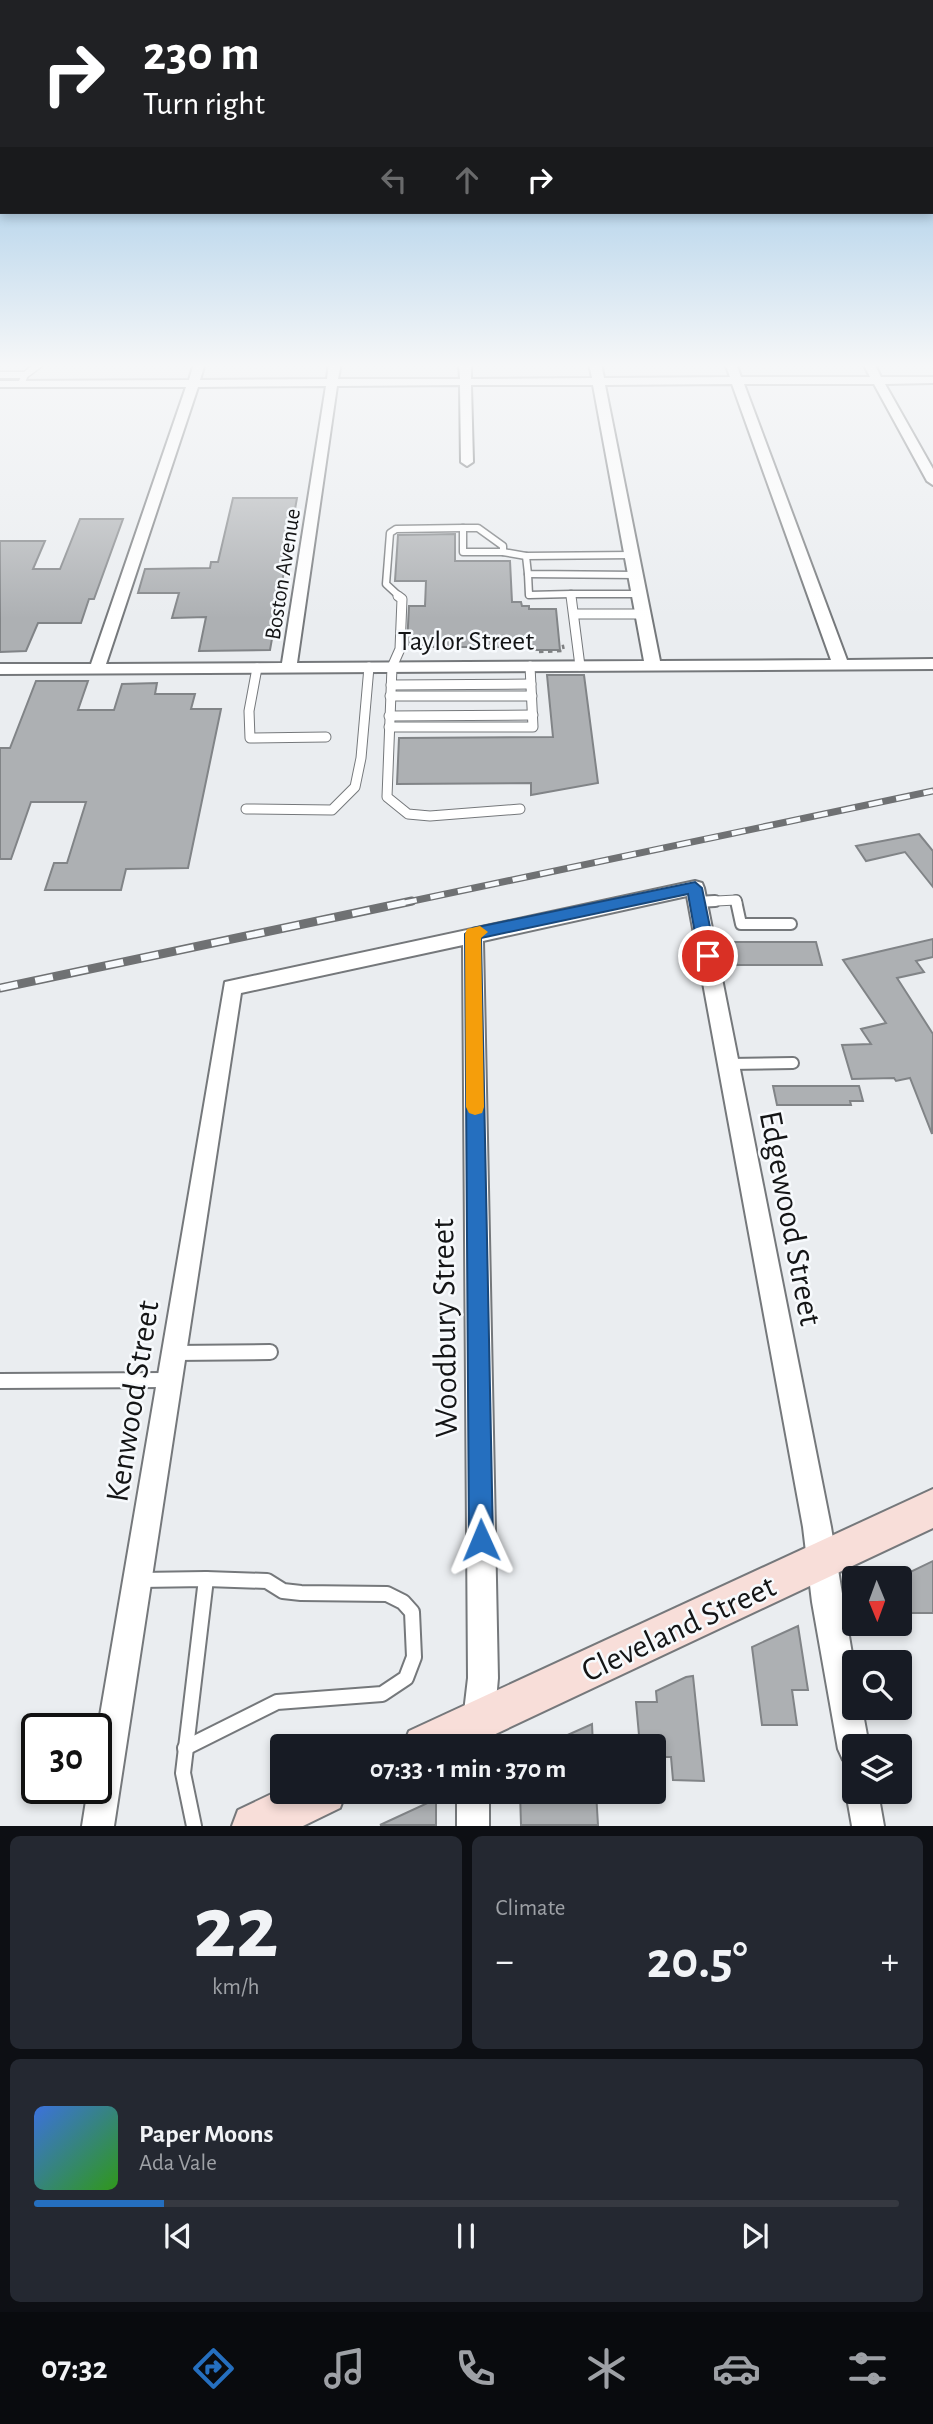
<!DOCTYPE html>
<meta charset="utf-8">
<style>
body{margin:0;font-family:"Alegreya Sans",sans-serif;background:#242831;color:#f1f3f6;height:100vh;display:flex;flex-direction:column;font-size:26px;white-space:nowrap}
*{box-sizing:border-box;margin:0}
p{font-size:23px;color:#9ea1a6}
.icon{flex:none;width:38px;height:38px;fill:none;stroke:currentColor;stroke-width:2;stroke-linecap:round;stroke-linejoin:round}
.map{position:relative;height:1826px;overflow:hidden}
.drawer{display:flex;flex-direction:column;gap:10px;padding:10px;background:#0d0f14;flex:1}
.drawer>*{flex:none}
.guide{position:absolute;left:0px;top:0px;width:934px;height:214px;box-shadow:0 4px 10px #0003;background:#202124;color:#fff;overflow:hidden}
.needle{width:46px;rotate:179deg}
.buttons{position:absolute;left:842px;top:1566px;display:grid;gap:14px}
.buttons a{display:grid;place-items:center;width:70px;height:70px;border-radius:7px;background:#171b24;box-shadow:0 4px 10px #0003;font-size:35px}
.speed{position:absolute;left:21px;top:1713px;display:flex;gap:14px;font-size:35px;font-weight:700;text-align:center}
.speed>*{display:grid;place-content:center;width:91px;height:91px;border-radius:50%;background:#171b24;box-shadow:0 4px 10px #0003;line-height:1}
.speed .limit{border:4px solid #111;border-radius:10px;background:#fff;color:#111}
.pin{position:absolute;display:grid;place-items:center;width:60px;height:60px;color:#fff;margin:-30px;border:4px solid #fff;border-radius:50%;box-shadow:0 2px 7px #0007}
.me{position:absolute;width:77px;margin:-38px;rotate:359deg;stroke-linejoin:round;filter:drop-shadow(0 0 5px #0008)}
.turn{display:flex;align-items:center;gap:24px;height:147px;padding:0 28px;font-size:32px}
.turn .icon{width:91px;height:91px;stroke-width:2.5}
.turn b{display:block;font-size:49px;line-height:60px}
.lanes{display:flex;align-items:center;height:66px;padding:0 28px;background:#0003;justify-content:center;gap:35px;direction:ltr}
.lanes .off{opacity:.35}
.big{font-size:52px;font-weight:600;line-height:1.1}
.drawer .tile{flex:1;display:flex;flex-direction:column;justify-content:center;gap:10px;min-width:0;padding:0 24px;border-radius:10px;background:#242831}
.drawer .dial{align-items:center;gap:0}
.dial b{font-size:91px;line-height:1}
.song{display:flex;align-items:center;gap:21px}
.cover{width:84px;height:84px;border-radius:10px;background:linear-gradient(135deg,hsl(220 70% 55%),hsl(110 70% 35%))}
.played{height:7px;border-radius:4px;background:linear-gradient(90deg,#256fbf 15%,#363941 15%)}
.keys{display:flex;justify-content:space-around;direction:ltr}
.heat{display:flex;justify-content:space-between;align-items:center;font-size:38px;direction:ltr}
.drawer .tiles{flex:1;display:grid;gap:10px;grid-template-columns:1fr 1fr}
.tile:last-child{grid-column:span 2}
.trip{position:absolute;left:270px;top:1734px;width:396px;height:70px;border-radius:7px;background:#171b24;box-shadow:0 4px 10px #0003;font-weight:600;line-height:70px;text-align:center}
.dock{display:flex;height:112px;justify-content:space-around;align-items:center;background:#090b0e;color:#9ea1a6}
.dock .icon{width:49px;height:49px}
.dock .current{color:#256fbf}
.dock b{font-size:32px;color:#f1f3f6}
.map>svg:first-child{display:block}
.building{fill:#adb0b3;stroke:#818487;stroke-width:2}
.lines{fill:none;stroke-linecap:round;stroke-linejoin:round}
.lane-far3-casing{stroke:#75787b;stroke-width:9}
.lane-far2-casing{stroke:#75787b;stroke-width:11}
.lane-far1-casing{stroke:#75787b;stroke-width:14}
.lane-casing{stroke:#75787b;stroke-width:18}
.street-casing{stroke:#75787b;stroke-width:4}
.secondary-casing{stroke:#75787b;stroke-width:4}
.path{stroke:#7e8082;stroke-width:2.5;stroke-dasharray:4.5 4.5;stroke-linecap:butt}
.lane-far3{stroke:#fff;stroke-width:6}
.lane-far2{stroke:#fff;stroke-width:9}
.lane-far1{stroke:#fff;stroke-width:10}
.lane{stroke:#fff;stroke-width:14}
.street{fill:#fff;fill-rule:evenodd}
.secondary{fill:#f8ded9;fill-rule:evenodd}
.rail-far1-casing{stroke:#6f7173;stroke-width:7}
.rail-casing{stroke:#6f7173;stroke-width:9}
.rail-far1{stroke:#f7fafd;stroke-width:4.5;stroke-dasharray:14;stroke-linecap:butt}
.rail{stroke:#f7fafd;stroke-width:6;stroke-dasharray:18;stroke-linecap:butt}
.route{fill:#256fbf;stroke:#18487c;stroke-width:2}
.slow{fill:#f59e0b}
.labels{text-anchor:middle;stroke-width:5;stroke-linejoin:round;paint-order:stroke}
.far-street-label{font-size:23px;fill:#141516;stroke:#f7fafd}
.street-label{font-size:28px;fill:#141516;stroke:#f7fafd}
.near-street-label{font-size:33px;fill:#141516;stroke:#f7fafd}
</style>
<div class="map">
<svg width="933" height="1826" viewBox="0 0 933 1826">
<rect width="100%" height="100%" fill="#eaedf0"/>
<g class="building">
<path d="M233,498H297L270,650L199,651L206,617L172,618L179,593H138L145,569L210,568L211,562H218Z"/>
<path d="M80,519H123L94,599H89L81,623H38L26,651L0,652V541H45L33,569H60Z"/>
<path d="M455,534V561H510L512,602H521L522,606H529V609H556L560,650H533V647H432V645H407L409,606H425L426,581H395L398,535Z"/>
<path d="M547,675H584L598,783L531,795V783L397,784L399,738L553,737Z"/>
<path d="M36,681H88L78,710H114L122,684L157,683L155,694H195L191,709H221L188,868L126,869L121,890H45L54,863H67L86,802H31L11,859H0V748H10Z"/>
<path d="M919,834L933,851V887L905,852L866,861L856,846Z"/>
<path d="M933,939V957L916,961L924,972L897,978L933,1034L932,1134L910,1078L896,1081L894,1078L852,1079L842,1045L871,1044L861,1029L886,1023L843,960Z"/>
<path d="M726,942H816L822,965H731Z"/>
<path d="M773,1086H859L863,1101H850L851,1105H777Z"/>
<path d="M933,1561V1613H900V1577Z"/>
<path d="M798,1626L808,1690H792L797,1725H762L752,1647Z"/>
<path d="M693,1676L704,1781L673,1780L671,1757H653V1746H640L636,1702H657L656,1691L686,1677Z"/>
<path d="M592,1724L593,1746H543Z"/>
<path d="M520,1792H596L598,1825H521Z"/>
<path d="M436,1799V1825H380Z"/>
</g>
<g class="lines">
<defs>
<g id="lane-far3">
<path d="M0,375H25"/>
<path d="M21,384L25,375L41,363"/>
<path d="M463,528H478L503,546V552H463Z"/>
<path d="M503,552L526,556"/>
<path d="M632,555L526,556L528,574L636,575"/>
<path d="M528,574L529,595L571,594"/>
<path d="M400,597L386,584L390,533L396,529L463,528"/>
<path d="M571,597V594H640"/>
</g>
<g id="lane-far2">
<path d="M398,596L402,599L400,649L392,667L387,797L408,814L430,816L520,809"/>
<path d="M571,596L580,666"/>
<path d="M574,614H643"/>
<path d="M257,668L249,711L250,738L326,737"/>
<path d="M391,685L531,684"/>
<path d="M390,696H532"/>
<path d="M389,716L533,715"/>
<path d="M389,727H533L530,666"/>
<path d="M246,809L332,810L355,787L361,758L369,667"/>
<path d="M697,902L736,900L737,903"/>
</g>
<g id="lane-far1">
<path d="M736,901L741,924H791"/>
<path d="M697,902L715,901"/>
<path d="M729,1064L793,1063"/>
</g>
<g id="lane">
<path d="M174,1353L270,1352"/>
<path d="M0,1381L167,1380"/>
<path d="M140,1580L206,1579L183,1773L194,1826"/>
<path d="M185,1748L277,1702L382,1694L406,1678L414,1657L412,1612L403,1602L387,1594L301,1593L283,1591L267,1581L206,1579"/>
</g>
<g id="street">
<path d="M194,363H205L200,380L327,379L329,363H341L338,379H460L459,363H471V379L592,378L589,363H601L604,378L730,377L725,363H736L741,377H870L863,363H874L881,377H933V383L885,384L933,469V485L927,481L874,384H744L847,660L933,659V669L0,674V664H91L186,387H0V381L189,380ZM732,384L831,660L660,661L605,385ZM460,385L461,462L467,466L473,462L471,385H593L644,661L297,663L337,386ZM326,386L282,663L106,664L198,387Z"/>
<path d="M695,881L702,883L704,888L831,1527L854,1666V1708H862L869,1746H854V1765L843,1760L838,1749L812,1602L803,1527L687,896L483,941L498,1678L492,1746H460L468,1678L463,945L241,993L114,1826H82L88,1788H96V1739L225,982Z"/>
<path d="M854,1779V1792H878L884,1826H852L846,1792L851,1781Z"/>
<rect x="457" y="1792" width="32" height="34"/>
</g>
<g id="secondary">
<path d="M933,1489V1528L470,1746H403L409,1731Z"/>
<path d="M282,1789V1792H346L340,1808L303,1826H232L238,1810Z"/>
</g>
</defs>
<use href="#lane-far3" class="lane-far3-casing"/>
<use href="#lane-far2" class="lane-far2-casing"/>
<use href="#lane-far1" class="lane-far1-casing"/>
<use href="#lane" class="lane-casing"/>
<use href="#street" class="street-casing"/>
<use href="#secondary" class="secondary-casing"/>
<g class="path">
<path d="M429,645V653"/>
<path d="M539,652L564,651L562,641"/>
</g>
<use href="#lane-far3" class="lane-far3"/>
<use href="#lane-far2" class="lane-far2"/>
<use href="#lane-far1" class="lane-far1"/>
<use href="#lane" class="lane"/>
<use href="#street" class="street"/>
<use href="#secondary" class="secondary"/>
<defs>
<path id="rail-far1" d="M403,903L933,791"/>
<path id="rail" d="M0,988L412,901"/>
</defs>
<use href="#rail-far1" class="rail-far1-casing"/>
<use href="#rail" class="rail-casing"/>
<use href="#rail-far1" class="rail-far1"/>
<use href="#rail" class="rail"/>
</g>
<linearGradient id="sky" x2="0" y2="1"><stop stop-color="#6faedd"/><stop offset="0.59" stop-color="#f6f7f8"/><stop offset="1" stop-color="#f6f7f8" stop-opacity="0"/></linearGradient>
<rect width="933" height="619" fill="url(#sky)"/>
<path class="route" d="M695,882L702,888L716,956L708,962L699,956L688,894L481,938L493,1540L489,1549L481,1552L473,1549L469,1540L465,934L473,928Z"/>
<path class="slow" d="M480,926L488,932L481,938L484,1107L482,1113L475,1115L469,1113L466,1107L465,934L467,929Z"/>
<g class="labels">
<g class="far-street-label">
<text transform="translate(282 574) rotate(-81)" y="8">Boston Avenue</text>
</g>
<g class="street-label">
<text x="466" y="650">Taylor Street</text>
</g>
<g class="near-street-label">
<text transform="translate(792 1218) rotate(79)" y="12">Edgewood Street</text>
<text transform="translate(443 1328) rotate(-91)" y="12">Woodbury Street</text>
<text transform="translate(131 1401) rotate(-81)" y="12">Kenwood Street</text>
<text transform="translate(678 1627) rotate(-25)" y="12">Cleveland Street</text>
</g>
</g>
</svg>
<div class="buttons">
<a><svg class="needle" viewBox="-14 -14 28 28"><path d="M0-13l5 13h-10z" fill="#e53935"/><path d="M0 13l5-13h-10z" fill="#9ea1a6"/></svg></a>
<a><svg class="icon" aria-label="search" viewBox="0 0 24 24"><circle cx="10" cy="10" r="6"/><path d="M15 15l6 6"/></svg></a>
<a><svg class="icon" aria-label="layers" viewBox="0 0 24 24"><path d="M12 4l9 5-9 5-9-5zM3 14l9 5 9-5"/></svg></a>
</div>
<div class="speed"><div class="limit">30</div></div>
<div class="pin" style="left:708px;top:956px;background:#d93025"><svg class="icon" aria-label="arrive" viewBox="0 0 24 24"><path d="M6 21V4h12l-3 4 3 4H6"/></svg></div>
<svg class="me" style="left:481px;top:1540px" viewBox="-20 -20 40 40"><path d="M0-17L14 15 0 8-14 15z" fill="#256fbf" stroke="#fff" stroke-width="4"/></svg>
<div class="trip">07:33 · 1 min · 370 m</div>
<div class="guide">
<div class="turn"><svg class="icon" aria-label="right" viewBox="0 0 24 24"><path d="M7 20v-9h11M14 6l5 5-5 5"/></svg><div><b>230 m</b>Turn right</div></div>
<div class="lanes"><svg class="icon off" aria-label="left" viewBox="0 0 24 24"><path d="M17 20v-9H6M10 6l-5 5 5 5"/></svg><svg class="icon off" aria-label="ahead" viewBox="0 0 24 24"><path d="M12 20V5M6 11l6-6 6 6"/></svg><svg class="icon" aria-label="right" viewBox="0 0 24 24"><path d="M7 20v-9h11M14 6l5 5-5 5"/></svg></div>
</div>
</div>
<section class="drawer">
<div class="tiles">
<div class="tile dial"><b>22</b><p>km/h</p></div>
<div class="tile"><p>Climate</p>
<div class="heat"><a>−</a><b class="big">20.5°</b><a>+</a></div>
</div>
<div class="tile">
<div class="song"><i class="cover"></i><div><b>Paper Moons</b><p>Ada Vale</p></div></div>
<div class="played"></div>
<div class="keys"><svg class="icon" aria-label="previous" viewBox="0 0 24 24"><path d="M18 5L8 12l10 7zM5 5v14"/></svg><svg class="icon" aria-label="pause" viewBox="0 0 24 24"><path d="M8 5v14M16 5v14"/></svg><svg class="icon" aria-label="next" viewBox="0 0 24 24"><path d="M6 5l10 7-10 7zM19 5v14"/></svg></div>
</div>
</div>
</section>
<nav class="dock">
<b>07:32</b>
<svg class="icon current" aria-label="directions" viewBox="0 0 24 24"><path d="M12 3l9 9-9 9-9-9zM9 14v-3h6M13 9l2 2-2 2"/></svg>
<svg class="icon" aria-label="music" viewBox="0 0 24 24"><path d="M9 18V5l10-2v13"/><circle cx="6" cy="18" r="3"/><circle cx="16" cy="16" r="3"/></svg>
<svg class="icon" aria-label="phone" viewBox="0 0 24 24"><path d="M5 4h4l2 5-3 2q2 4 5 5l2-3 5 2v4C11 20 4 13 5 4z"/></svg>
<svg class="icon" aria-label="climate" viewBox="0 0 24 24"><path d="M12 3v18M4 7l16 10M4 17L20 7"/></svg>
<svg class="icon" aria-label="car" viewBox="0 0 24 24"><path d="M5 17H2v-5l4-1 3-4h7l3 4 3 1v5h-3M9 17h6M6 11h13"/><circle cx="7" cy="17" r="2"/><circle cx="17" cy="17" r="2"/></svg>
<svg class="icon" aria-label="filters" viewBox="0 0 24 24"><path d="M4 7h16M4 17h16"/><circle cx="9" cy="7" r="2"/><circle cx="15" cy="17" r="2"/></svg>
</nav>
